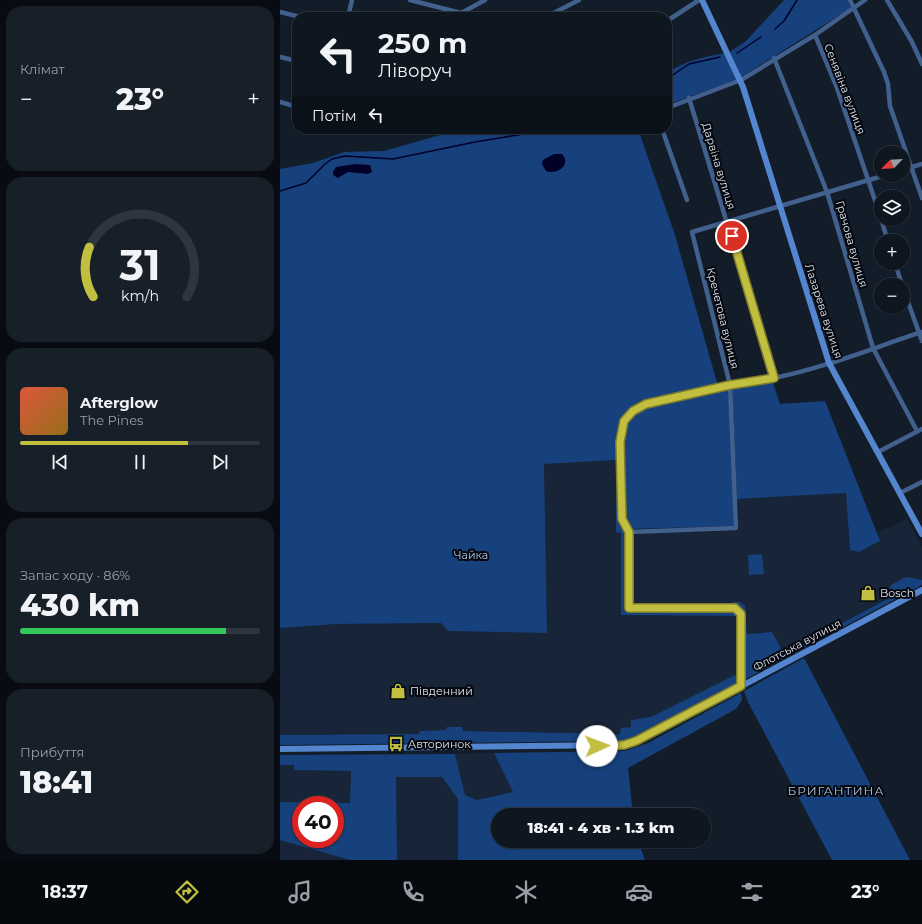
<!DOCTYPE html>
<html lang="uk">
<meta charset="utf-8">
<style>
body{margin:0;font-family:Montserrat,sans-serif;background:#171f29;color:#f1f3f6;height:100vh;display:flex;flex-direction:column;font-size:15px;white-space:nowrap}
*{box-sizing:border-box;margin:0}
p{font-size:13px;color:#9b9fa5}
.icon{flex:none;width:22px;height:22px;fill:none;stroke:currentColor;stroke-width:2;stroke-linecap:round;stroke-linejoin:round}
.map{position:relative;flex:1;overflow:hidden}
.details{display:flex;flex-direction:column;gap:6px;padding:6px;background:#080c12;width:280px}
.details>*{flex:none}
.top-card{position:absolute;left:12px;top:12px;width:380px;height:122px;border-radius:16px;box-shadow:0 1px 3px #0004,0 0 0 1px #2e353e;background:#0e1620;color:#f1f3f6;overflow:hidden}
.needle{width:26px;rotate:246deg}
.tools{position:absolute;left:594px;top:146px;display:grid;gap:8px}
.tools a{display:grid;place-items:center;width:36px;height:36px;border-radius:50%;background:#0e1620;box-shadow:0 1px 3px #0004,0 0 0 1px #2e353e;font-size:20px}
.speed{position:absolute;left:12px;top:796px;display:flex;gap:8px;font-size:20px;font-weight:700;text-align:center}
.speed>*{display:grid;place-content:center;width:52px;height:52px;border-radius:50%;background:#0e1620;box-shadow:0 1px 3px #0004,0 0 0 1px #2e353e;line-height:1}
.speed .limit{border:6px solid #d22;background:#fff;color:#111}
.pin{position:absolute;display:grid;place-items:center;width:34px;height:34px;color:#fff;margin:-17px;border:2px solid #fff;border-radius:50%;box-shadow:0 1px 4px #0007}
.me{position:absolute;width:44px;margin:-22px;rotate:88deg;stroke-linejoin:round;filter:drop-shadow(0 0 3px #0008)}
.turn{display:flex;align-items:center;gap:14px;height:84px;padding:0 20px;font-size:18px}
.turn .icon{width:52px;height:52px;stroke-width:2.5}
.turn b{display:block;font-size:28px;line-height:34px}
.then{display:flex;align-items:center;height:38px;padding:0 20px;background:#0003;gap:8px;font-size:15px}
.big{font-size:30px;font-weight:800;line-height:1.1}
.details .card{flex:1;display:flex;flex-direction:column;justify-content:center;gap:6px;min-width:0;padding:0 14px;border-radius:16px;background:#171f29}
.details .dial{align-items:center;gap:0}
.dial svg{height:104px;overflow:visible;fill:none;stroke:#2e353e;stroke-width:7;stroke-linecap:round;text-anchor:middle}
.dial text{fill:#f1f3f6;stroke:none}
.song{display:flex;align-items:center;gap:12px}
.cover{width:48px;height:48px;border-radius:6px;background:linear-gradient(135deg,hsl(10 70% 55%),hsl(40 70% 35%))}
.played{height:4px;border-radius:2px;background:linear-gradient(90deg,#c1be40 70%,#2e353e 70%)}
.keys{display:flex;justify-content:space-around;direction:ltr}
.heat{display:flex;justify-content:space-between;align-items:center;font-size:22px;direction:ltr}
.charge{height:6px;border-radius:3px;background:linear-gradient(90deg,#34c759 86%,#2e353e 0)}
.trip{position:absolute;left:211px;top:808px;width:220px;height:40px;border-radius:20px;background:#0e1620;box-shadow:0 1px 3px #0004,0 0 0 1px #2e353e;font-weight:800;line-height:40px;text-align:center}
.dock{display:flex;height:64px;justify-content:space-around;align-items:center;background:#06090d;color:#9b9fa5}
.dock .icon{width:28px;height:28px}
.dock .selected{color:#c1be40}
.dock b{font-size:18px;color:#f1f3f6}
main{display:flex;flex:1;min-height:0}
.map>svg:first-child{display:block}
.built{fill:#182538}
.green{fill:#16417d;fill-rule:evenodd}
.water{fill:#000028}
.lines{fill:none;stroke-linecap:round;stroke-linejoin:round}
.stream{stroke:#000028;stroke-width:1.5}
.street{stroke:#41608d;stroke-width:4.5}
.secondary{stroke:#5386cf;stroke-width:6}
.route-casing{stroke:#7d7c2a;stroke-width:10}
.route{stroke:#c1be40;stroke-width:7}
.labels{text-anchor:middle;stroke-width:4;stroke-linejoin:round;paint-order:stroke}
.street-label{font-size:11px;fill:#dfe5ef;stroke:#04070d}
.park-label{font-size:11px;fill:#aec8ef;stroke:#04070d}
.poi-label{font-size:11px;fill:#dfe5ef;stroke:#04070d;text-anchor:start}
.neighbourhood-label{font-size:12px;letter-spacing:1px;fill:#b4c1d4;stroke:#04070d}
</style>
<main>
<section class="details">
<div class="card"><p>Клімат</p>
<div class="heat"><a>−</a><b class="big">23°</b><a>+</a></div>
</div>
<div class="card dial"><svg viewBox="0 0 100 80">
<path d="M14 69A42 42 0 1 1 86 69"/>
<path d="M14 69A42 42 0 0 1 11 31" stroke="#c1be40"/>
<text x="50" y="56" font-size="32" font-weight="700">31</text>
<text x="50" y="72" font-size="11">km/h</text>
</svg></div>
<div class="card">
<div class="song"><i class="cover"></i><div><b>Afterglow</b><p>The Pines</p></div></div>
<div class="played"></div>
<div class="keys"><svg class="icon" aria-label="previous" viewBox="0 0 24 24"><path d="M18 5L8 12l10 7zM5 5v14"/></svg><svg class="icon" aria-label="pause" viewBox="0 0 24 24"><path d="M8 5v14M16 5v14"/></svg><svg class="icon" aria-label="next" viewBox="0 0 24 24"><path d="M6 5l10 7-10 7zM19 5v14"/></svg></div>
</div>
<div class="card"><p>Запас ходу · 86%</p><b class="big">430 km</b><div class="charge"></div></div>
<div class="card"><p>Прибуття</p><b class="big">18:41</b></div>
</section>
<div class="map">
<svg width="642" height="860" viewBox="0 0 642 860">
<rect width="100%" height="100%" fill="#131d2a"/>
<g class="built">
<path d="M336,460V532H341V615L457,616V674L371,717L352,720L351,727L341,734L182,731V727H167L166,730L140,731V734L0,735V628L56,624L161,623L168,631L267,633L264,464Z"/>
<path d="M566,493L570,550L579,552L600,541L597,533L627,519L642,547V580L504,654L466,634L465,606L453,602L447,606H352V534L459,531L457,499Z"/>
<path d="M214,753L233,792L197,800L185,795L175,754Z"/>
<path d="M0,765H14L15,770L71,771L70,803L0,802Z"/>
<path d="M116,777H163L178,799V860H117Z"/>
<path d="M0,840L59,857L70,860H0Z"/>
</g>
<g class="green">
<path d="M504,0H567L571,8L461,77L450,52L466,41Z"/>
<path d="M446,53L458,79L387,105V73C406,60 424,57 446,53Z"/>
<path d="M181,129H358L395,235L438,386L365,403L349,413L339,429L338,460L339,519L348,534H352V606H447L453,602H460L465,606L467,634L492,632L504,654L613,596L610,589L611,585L626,577L642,580V585L357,737L344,741L0,745V735L139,734L140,731L166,730L167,727H182L183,731L340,734L341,728L351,727V720L371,717L457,674V616L341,615V533L336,532V460L264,464L267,633L168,631L161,623L56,624L0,628V169L33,163L64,152L104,151Z"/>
<path d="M492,380L500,404L545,401L600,541L579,552L570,550L566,493L457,499L452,387Z"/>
<path d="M449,387L454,526L351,529L344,517L343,429L345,422L351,415L366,406Z"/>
<path d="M482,554L484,574L469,575L468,555Z"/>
<path d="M524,658L630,860H552L468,702L464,691Z"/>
<path d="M461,693L462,700L456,709L348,768L353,815H218V841H358L365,860H178V799L162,777H116L117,860H70L0,840V802L70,803L71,771L14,770V765H0V755L175,754L185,795L197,800L233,792L214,753L345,751L368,743ZM21,805H55V839H21Z"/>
</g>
<g class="water">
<path d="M274,154H282C292,165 277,175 266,171L262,164L263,160Z"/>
<path d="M75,164L90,165L92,172L88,174L68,172L58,178L53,175V172L56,167Z"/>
</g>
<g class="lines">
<g class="stream">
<path d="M495,29L504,21L517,0"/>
<path d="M457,53L481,37"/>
<path d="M387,79L409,64L440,57"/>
<path d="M0,191L26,183L45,164L52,159L65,156L113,159L195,142L274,129"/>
</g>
<g class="street">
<path d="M130,0L181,13"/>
<path d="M570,0L604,72L608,84L610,106L642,198"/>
<path d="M607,0L632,42L642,64"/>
<path d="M0,12L20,17"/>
<path d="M68,17L72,0"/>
<path d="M174,17L205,0"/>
<path d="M266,17L299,0"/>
<path d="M387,21L419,0"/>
<path d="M535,35L557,88L601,218"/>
<path d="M0,57L17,61"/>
<path d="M494,58L547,192L593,348L637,431"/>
<path d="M409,98L494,378"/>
<path d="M0,102L17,107"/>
<path d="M387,108L461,80L535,35L585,0"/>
<path d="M382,129L407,200"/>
<path d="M623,170L642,164"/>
<path d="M601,219L608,241"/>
<path d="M615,263L622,285"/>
<path d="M623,288L642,341"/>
<path d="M598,452L642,429"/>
<path d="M620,493L642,482"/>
<path d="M349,532L456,528L450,385L412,232L606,175"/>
<path d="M461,686V614L455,609L349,608V532L342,519L341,429L344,421L350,414L366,405C408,392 451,387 494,378C544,368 593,348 642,332"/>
</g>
<g class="secondary">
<path d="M422,0L463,87L549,363L642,534"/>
<path d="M0,749L344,745L362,739L642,590"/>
</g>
</g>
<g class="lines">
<defs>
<path id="route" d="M317,746L344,745L356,741L461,686V614L455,608H349V532L342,519L340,442L344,421L353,411L366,404L450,385L494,378L452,236"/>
</defs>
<use href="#route" class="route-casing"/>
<use href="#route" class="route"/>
</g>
<defs>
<symbol id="shop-bare" viewBox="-9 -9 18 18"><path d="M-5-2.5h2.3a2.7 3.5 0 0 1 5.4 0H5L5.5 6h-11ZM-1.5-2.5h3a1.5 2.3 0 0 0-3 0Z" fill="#c1be40" stroke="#04070d" stroke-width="2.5" paint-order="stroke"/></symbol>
<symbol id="bus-bare" viewBox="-9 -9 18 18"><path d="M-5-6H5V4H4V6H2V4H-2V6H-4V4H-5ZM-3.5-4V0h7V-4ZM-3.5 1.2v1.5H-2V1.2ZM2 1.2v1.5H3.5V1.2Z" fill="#c1be40" stroke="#04070d" stroke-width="2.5" paint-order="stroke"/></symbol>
</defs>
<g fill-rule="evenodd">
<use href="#shop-bare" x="577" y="582" width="22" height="22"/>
<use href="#shop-bare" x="107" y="680" width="22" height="22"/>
<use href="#bus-bare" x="105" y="733" width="22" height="22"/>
</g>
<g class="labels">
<g class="street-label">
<text transform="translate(565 89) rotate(69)" y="4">Сенявіна вулиця</text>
<text transform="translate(439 166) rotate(73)" y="4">Дарвіна вулиця</text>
<text transform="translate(572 244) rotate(74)" y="4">Грачова вулиця</text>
<text transform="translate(544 311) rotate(72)" y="4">Лазарева вулиця</text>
<text transform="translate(443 318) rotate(76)" y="4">Кречетова вулиця</text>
<text transform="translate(517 645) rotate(-28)" y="4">Флотська вулиця</text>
</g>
<g class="park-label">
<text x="191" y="559">Чайка</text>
</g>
<g class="poi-label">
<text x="600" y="597">Bosch</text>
<text x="130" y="695">Південний</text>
<text x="128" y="748">Авторинок</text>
</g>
<g class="neighbourhood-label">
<text x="556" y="795">БРИГАНТИНА</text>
</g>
</g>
</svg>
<div class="tools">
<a><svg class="needle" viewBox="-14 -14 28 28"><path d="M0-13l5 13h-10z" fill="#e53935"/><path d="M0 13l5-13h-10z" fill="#9b9fa5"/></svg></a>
<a><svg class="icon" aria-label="layers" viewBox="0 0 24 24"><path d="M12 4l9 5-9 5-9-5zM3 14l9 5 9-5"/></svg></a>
<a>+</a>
<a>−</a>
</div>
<div class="speed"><div class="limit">40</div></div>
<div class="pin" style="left:452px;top:236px;background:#d93025"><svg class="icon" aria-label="arrive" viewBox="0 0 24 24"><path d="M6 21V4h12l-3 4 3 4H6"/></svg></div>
<svg class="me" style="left:317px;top:746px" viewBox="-20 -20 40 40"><circle r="19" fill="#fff"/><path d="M0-13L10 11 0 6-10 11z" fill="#c1be40"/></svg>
<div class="trip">18:41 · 4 хв · 1.3 km</div>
<div class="top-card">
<div class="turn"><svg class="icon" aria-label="left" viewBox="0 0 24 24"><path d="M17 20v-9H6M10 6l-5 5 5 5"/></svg><div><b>250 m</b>Ліворуч</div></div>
<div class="then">Потім<svg class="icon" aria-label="left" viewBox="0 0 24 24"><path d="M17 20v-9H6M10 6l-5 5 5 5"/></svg></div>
</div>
</div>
</main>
<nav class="dock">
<b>18:37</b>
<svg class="icon selected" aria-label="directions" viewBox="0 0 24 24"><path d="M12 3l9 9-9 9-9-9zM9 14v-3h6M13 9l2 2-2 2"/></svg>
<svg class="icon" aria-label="music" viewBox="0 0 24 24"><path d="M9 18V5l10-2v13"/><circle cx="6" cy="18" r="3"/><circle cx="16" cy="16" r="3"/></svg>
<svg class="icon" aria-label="phone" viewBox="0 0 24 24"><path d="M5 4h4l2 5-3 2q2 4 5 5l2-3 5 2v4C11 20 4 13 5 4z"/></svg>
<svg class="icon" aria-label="climate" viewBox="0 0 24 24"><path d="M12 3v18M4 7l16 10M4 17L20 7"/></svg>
<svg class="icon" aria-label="car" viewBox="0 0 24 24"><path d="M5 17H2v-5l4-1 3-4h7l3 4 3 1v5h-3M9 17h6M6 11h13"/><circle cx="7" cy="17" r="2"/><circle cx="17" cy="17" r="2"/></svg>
<svg class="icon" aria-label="filters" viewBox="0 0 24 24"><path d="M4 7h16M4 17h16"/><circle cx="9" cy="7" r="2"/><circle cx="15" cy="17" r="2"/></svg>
<b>23°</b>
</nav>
